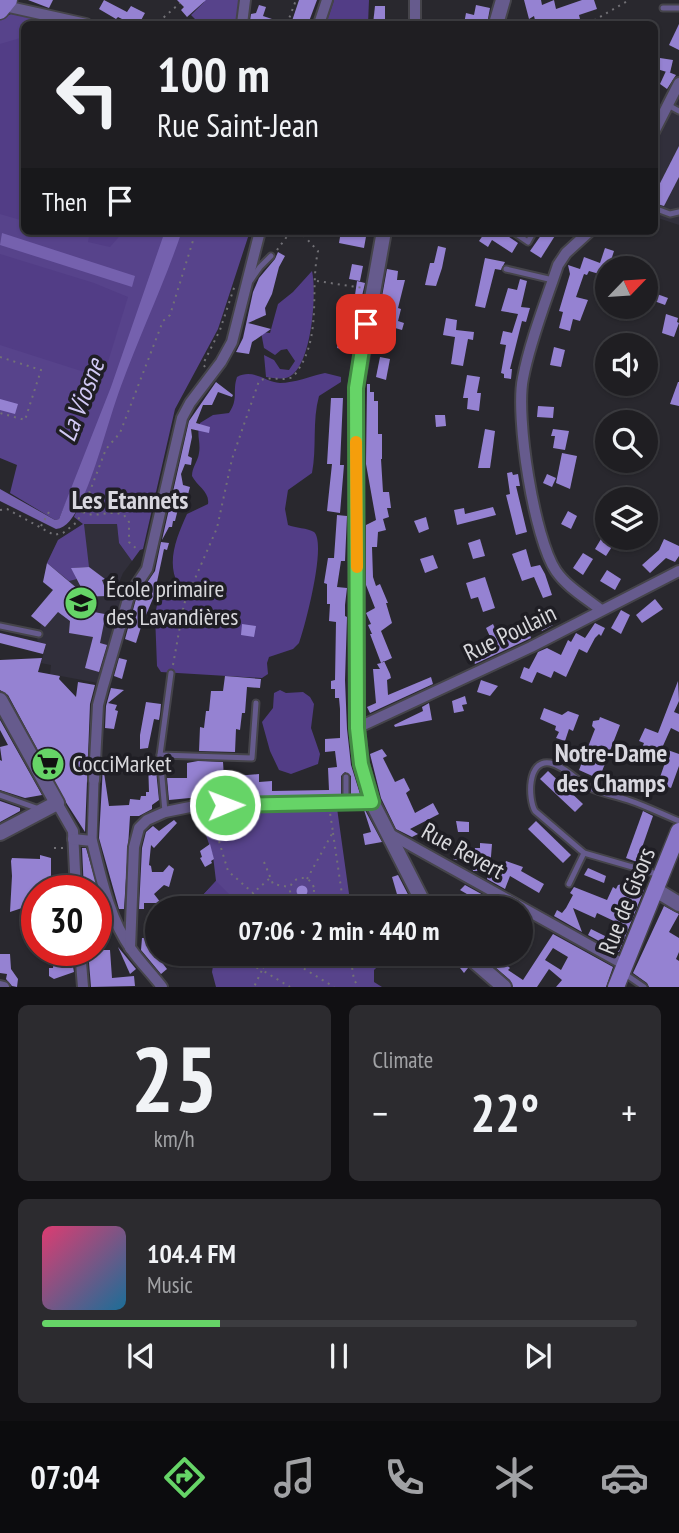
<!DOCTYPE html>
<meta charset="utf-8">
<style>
body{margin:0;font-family:"PT Sans Narrow",sans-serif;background:#2c2b2f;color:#f1f3f6;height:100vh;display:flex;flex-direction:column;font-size:26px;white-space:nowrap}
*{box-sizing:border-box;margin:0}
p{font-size:23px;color:#a1a2a5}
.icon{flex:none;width:38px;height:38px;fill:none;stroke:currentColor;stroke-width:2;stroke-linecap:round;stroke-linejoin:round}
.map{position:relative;height:987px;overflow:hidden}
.drawer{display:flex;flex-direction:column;gap:18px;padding:18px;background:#111013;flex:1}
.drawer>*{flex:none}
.guide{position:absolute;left:21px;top:21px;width:637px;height:214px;border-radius:10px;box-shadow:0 2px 5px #0004,0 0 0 2px #3c3c40;background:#1f1e22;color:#f1f3f6;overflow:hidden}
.needle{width:46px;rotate:65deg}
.controls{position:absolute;left:595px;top:256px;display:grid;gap:14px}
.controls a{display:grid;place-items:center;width:63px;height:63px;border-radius:50%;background:#1f1e22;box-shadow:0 2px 5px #0004,0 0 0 2px #3c3c40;font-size:35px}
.speed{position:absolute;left:21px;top:875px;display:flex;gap:14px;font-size:35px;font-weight:700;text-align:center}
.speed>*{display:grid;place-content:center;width:91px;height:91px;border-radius:50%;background:#1f1e22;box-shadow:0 2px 5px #0004,0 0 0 2px #3c3c40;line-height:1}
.speed .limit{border:10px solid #d22;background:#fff;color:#111}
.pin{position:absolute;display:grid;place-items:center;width:60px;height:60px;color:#fff;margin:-30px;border-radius:14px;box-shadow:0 4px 10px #0006}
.me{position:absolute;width:77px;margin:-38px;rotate:89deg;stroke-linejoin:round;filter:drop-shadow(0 0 5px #0008)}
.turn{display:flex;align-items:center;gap:24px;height:147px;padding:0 21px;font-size:32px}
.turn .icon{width:91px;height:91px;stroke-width:2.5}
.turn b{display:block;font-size:49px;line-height:60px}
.then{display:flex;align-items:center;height:66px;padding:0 21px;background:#0003;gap:14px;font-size:26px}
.big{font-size:52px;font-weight:700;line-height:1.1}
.drawer .tile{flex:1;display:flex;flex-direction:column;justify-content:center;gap:10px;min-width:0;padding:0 24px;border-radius:10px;background:#2c2b2f}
.drawer .dial{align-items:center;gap:0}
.dial b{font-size:91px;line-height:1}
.song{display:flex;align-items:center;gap:21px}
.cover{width:84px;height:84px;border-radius:10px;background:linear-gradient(135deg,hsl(340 70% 55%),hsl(200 70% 35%))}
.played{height:7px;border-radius:4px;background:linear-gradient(90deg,#66d467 30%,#3c3c40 30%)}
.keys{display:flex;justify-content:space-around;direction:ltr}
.heat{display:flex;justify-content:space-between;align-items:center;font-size:38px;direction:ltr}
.drawer .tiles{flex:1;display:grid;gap:18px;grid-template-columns:1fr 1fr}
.tile:last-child{grid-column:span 2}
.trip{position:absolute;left:145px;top:896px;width:388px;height:70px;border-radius:35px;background:#1f1e22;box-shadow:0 2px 5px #0004,0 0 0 2px #3c3c40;font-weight:700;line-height:70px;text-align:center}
.dock{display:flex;height:112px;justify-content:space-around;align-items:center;background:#0c0c0e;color:#a1a2a5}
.dock .icon{width:49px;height:49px}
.dock .on{color:#66d467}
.dock b{font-size:32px;color:#f1f3f6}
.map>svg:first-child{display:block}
.built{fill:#312f3b}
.green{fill:#57438b}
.forest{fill:#523d86}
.water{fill:#7561ae}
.building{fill:#9582d2;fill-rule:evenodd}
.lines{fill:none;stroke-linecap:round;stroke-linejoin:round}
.service-casing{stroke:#45444a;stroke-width:9}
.pedestrian-casing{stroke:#45444a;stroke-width:12}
.minor-casing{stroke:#45444a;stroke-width:14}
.tertiary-casing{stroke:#45444a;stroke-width:18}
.secondary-casing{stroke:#45444a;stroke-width:19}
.path{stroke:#727176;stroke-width:2;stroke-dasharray:2 5;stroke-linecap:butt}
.service{stroke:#665b8d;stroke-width:5}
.pedestrian{stroke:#665b8d;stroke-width:9}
.minor{stroke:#665b8d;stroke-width:10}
.tertiary{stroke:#665b8d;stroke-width:14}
.secondary{stroke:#8976c7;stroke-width:16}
.route-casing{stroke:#428a43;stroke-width:18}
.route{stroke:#66d467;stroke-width:12}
.slow{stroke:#f59e0b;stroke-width:12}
.labels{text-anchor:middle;stroke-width:7;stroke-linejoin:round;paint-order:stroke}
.poi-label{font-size:24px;fill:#d8d8dc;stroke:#1f1e24;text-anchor:start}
.street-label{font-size:24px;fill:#d8d8dc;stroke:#1f1e24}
.water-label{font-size:26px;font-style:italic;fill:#d1c9f4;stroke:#1f1e24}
.neighbourhood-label{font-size:26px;font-weight:bold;fill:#d8d7df;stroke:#1f1e24}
</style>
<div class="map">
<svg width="679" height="987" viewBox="0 0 679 987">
<rect width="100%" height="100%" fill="#29282e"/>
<g class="built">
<path d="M679,97V225L655,217L654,148Z"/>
<path d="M84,524H117L119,543L132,561L123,573L118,585L125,588L98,683L50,674L51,665L41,663L46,645L37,641L41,624L31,616L52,590L43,582L47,563L58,540Z"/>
</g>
<g class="green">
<path d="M203,0H240L237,24H200L191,15L204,2Z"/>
<path d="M11,14L68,24H24V231H250L218,329L175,409L143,549L140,550L132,561L119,543L117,524H84L89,567L72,568L77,579L69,581L47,563L58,540L83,524L74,517L86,488L74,484L59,519L55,520L10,493L17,465L0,458V19Z"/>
<path d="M337,808L351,908H191L216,881L213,856L198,811Z"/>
<path d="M215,954H391L374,970V982L382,987H216L212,972Z"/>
</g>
<g class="forest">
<path d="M334,0H369L368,24H326Z"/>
<path d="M24,37V221L0,214V44Z"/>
<path d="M90,231H124L110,247L88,242Z"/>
<path d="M0,254L94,283L128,297L103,378L0,345Z"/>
<path d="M312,271C317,293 312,366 289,377C281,380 274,378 266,377L264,355L274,360L280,369L289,370L295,361L287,349L281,350L275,355L264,348L261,332L270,333L278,304L293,292Z"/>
<path d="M325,373L341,377V382L319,396C312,421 317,448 312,473L288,490L285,509L288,525C295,528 308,528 314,532C327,543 305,627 299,643L293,649L269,657L267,663L268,674L262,678L161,672L157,666L155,615L158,600L173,592L178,584C166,562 177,536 187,514L208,504C210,492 197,486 192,476C192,467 198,461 199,453C201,442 196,435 200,423L213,415L229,413C239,398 232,392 237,377C253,368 265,382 280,383C294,383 311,376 325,373Z"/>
<path d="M280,690L286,693L303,692L310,697L314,704L311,728L320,754L318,764L291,774L279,770L270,751L262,722L273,708L274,693Z"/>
<path d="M216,881L243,908H191Z"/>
</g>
<g class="water">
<path d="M165,231H182C164,284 140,334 121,386C107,424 96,473 78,508C73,517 67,528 56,529L0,501V489L55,520L59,519L111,387Z"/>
<path d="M2,233L135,276L132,287L0,245Z"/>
</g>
<g class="building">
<path d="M28,0H53L49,8Z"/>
<path d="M104,0L127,12L131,6L145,13L139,24H132L118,17L116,19L99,9Z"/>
<path d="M177,0H206L187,17L181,10L184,7Z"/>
<path d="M299,0H317L308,24L292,21Z"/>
<path d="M524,0H541L542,5L554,0L556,9L582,0H594L597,9L579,15L580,19L563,24H536L534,16L529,19Z"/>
<path d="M259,5L266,7L263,16L272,19L270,24L250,21L251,14L256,13Z"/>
<path d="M476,5L490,8L487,24H464L466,13L474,15Z"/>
<path d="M375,6H385V23L373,24Z"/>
<path d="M679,24V50L669,45Z"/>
<path d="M660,58L673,60L670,73L657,69Z"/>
<path d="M666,71L676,75L667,89L660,84Z"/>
<path d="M679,146V177L664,206L654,203V195Z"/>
<path d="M336,231H367L364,248L339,243L340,237Z"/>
<path d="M486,231H500L518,243L512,253L492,240L488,247L479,241Z"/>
<path d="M544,231H558L541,258L530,251Z"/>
<path d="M438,246L446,248L442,268L436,286L425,285L430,263H434Z"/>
<path d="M605,248L614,251L606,276L589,271L587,275L584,274L576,297L588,300L580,321L573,319L570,331L559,328L563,312L559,311L570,274L568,265L580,269L584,257L600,263Z"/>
<path d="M278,252L285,256L279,267L272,294L265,308L266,315L248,323L271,329L252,342L249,354L236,352L243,338L253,292L259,278L275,259Z"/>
<path d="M485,258L505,262L501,270L495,269L485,308L475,306Z"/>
<path d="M352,264L363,266L360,281L349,279Z"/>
<path d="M387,269L398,271L397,280H405L398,308L401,309L398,321L404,323L402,330L388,326L385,339L377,342L374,341Z"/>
<path d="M520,279L527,281L521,307L530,308L526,322L522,321L510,369H512L511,379L504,378V374L501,373L506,345L500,344L503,331L512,333L518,314L501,311L508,288L517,290Z"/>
<path d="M357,281L365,283L359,309L347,306L349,295H355Z"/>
<path d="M646,290L668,298L665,305L646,298Z"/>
<path d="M666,314L678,318L677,322L679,323L674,337L662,333Z"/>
<path d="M446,318L457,320L456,330L474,332L473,340L468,339L463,366L451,364L455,337L443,335Z"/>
<path d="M342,323L354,325L349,351L337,348Z"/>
<path d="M554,347L565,350L561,367L550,365Z"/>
<path d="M380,357L390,359L386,380L376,377Z"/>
<path d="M467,375L480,377L477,393H481L479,411L467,409L468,398H463Z"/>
<path d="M216,382L233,395L232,397L218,392L212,405H203L196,423L210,427L209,433L191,429L192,437L188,456L192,458L191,465L185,464L181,474L183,485L190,487L186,502L180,501L175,521H173L172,527H169L162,540L189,421Z"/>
<path d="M678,382H679V406L670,404Z"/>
<path d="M367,384H370V392H374V401H378V434H382V459H381L383,492H389L391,508H387L389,517L383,519L386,530L378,532L377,547H372L373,577L376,586L380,584L388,603H386L392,623L381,631L392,658L381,663L384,661L390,674L391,678L387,680L388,695L431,677L433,684L370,713L367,707L376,703L373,669H380L377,664L381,663L370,634H372L368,625L371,624L366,613L375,608L366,585V525L376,520L366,464Z"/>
<path d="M331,398H343L340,465H344L340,513L327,511L332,464H327Z"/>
<path d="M0,399L18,404L15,414L0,410Z"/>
<path d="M538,406L554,407L553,418L537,417Z"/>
<path d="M435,415H445L446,426L436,427Z"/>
<path d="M485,429L495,431L492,454L490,468H478Z"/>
<path d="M553,429L569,431L565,450L553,448L555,436H551Z"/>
<path d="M562,453L577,456L570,489L556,483Z"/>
<path d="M512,472L513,475L518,474L520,486H516L527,532L516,535L506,495L510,494L507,473Z"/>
<path d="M547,474L556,478L552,487L543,483Z"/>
<path d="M493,507L496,515L457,525L454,510L464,508L465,514Z"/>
<path d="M568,511L577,516L571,529L561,524Z"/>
<path d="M337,515L347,516L345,561H341L337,587L347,588L345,605V616L347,617L345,680L347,729L351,765L360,794H351V776L345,772L341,776V795L200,797L169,800L167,778H187V763L198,761L223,762L224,777L259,774V782L272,781V791L329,790L328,768L337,767L335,751L325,752V739L340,738V709L339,698H335V689H331V681L335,680L336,622L329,621L330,604H327V584L324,583L328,558H334Z"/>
<path d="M426,517L429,529L419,533L414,521Z"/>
<path d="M604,534L615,542L606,556L595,549Z"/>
<path d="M480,539L485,556L473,559L468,543Z"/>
<path d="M664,539L679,546V556L675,562L666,558L650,573L642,565L659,550Z"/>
<path d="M161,542L169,543L167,550L164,549L154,596L143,622L146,627H141L136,643L125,639L136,599L155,571Z"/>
<path d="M526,549L531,567L540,565L545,574L552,595L543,598L534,577L522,581L512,554Z"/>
<path d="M583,553L593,559L583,575L573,568Z"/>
<path d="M433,555L438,568L425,573L420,559Z"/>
<path d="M47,563L85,595L71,568L89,567L105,579L102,580L108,596L76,597L94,612L110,615L104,623L100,643L107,645L99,672L85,668L93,637L69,633L70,621L58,612L45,627L31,616L53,590L43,582Z"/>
<path d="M607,570L621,579L615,590L600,581Z"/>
<path d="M485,577L495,608L483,612L478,597L471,599L466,583Z"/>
<path d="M655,599L663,609L642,623L636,615Z"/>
<path d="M621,610L630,615L621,634L611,628Z"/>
<path d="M548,614L553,625L542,631L536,620Z"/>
<path d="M595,623L605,628L601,636L599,634L595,638L587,653L579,649L566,677L554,671L551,678L537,672L532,683L520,678L524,667L529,669L538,652L547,648L561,655L568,640L571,642L576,633L585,638Z"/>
<path d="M242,624L256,626L254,637L241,635Z"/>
<path d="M493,624L500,639L518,631L520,636L529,632L531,638L475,664L471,656L495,647L486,628Z"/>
<path d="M0,633L46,644L43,654L0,643Z"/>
<path d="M42,658L38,672L60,676L59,679L76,697L78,682L95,685L90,704L85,832L67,804L8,695L0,690V660Z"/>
<path d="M119,658L127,660L122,679L114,676Z"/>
<path d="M225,676L261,679L260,688L247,687L245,713H242L240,730L236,729L235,752L199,751L200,727L204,728L206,711H209L211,691H223Z"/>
<path d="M481,680L498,686L490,696L477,692Z"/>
<path d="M678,681L679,701L674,712L679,714V732L671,728L662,748L679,754V766L671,788L658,783L667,757L642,748L644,743L639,741L645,728L658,733Z"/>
<path d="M111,688L124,690L108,703L117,705L115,710L118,711L114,729L105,728L106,706Z"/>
<path d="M465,696L467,704L462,705L464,711L454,713L452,701Z"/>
<path d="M146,702L161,704L160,714L159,720L154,719L148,748L140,749V735Z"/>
<path d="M429,703L432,720L395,727L394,725L423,711L422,707Z"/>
<path d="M544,708L562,715L568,711L579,715L573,731L569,729L565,741L556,738L559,732L555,730L556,726L540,719Z"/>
<path d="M600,717L620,725L599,779L579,770L595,729L592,726L593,721L599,720Z"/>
<path d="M0,720L42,795L25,798L0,790V760L2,761L0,747L8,745L0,730Z"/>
<path d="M382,749L387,756L383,758L395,782L404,778L410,790L406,793L415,813L433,803L439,814L410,829L418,834L412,837L396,829L381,798L370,754Z"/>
<path d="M148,760H155L159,800L152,805V809L139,816H130L124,909H119L99,838L103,766L109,806L129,805L130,799L140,800L141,796H146V792H149Z"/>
<path d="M548,771L583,804L575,812L540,779Z"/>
<path d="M0,801L20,808V811L0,822Z"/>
<path d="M364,810H365L382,842L365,845L363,834L371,832Z"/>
<path d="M643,811L653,816L637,862L626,858Z"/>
<path d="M174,820L177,823L154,848L151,845L149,865L151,866L152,872H163L169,865L174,869L169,887L164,885L154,894L161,903H144V909H139L142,848L146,832L153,826L159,831Z"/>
<path d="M456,821L469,822V832H458Z"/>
<path d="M536,821L571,855L563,863L528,829Z"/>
<path d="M480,843L492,844L490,869L502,873L506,861L523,867L521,871L544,884L539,893L510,876L505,889L487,879L489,871H473L472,865L453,859L457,844L460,850V847L474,851L475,848H480Z"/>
<path d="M210,844L214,859L211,861L212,863L205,867L200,858L202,857L200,851Z"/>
<path d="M82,848H86L107,921L108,934L96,935V891H84Z"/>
<path d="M40,855L51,858V891H37V916L30,920L24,917L31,905L10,912L12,876L11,861L12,858L40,859Z"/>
<path d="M588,868L606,876L604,883L584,875Z"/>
<path d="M398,875L415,908H401L392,877Z"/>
<path d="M628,883L644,890L619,952L588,935L591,929L609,938L616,922L597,913L595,918L573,908L582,932L554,916L557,910L562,913L566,908L573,895L570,893L574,887L607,900L613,887L616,889L618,885Z"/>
<path d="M465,885L507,908H498L480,898L479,901L460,890Z"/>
<circle cx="302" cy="891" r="5.5"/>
<path d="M664,906L679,914L669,932L679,938V952L676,959L679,961V987H649L647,983L633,973Z"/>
<path d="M553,934L613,967L606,987H556L562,980L549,969L537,987H513L510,980L480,954H494L510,968L508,970L523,980ZM553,948L568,957L561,970L545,960Z"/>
<path d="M142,938H151V944L159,954L157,956L167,969L161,974L141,950Z"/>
<path d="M118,947L136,969L130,974Z"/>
<path d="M55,950H70L74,972L54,979L49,976V968H53Z"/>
<path d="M88,950H110L112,978L134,976L135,986L91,987Z"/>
<path d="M0,954H10L11,969L18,979L17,987L12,986L6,979L7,974L0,973Z"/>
<path d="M449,954H457L459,961L468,968L464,973Z"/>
</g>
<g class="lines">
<defs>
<g id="service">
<path d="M663,8H679"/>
<path d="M668,105L679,111"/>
<path d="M654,208L670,214L679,212"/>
<path d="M512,231L528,242L534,231"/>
<path d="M506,269L553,280"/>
<path d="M251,280L260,267L271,256"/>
<path d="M0,626L39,634"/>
<path d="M160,755L252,758L256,703"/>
<path d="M346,777V804"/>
<path d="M0,795L39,809"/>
<path d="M165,812L160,755L171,673"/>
<path d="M660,875L584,853L535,811C528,799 527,759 550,763C565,766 578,782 592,789C603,794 617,796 628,800C646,806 662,814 679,821"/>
<path d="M569,884L584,853"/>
<path d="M625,974L644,987"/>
</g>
<path id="pedestrian" d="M92,841L94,780"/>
<g id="minor">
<path d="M5,6L86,24"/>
<path d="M242,24L245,0"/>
<path d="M319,24L327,0"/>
<path d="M415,24V0"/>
<path d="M654,132L679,83"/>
<path d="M590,231L566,253L558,265C546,301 530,341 523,378C515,416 534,539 556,571C567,587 586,598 601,610"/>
<path d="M357,728L531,647L679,571"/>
<path d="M94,780L98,705L103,686L129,596L147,569L182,418L190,403L221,362L232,342L260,231"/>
<path d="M57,803L73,831L76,891"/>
<path d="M390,834L625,965"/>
<path d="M73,839L92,841C101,877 109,918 131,949C140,962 152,974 162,987"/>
<path d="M130,948L134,847L139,828L147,820L165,812L200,805L372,802"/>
<path d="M80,950L83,987"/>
<path d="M0,986L4,987"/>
</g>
<g id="tertiary">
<path d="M496,24L503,0"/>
<path d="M384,231L356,388L357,728L361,764L372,802L426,908"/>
<path d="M0,700L57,803L0,833"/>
<path d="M656,890L679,904"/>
<path d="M466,954L504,987"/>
</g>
<g id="secondary">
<path d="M0,11L9,0"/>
<path d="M616,987L679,831"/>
</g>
</defs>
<use href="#service" class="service-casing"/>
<use href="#pedestrian" class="pedestrian-casing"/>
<use href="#minor" class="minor-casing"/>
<use href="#tertiary" class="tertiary-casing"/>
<use href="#secondary" class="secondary-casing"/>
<g class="path">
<path d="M162,24L163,18L180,3"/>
<path d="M287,24L296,0"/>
<path d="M588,24L629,0"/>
<path d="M277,250L291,231"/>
<path d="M317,281L363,288"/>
<path d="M0,357L41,370L25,420L0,413"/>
<path d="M205,367L203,364L220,330L235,285"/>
<path d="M0,510L7,509L54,535L63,533L77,522L82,512L106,449L120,433L163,321L170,315L196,231"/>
<path d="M83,512C98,519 109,509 124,515L129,522V542L139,551"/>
<path d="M41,526L49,512"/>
<path d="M173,665L184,604L217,528L232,459L259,381C270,375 282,382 293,377C324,339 309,293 318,251L304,236L305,231"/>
<path d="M214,815L212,818L228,871L253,893"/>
<path d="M333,833L344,908"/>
<path d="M54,848H64"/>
<path d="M264,862L273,884L289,887"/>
<circle cx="302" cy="890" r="12"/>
<path d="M307,879L333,832L330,813"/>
<path d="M312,899L336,907"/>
<path d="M258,908L253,893L269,879"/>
<path d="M293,908L296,902"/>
<path d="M334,908L342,903"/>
<path d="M232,954V964L251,965L262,970L254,987"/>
<path d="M239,954V963"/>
<path d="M270,954L262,970L290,987"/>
<path d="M280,954L334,987"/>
<path d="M304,954L314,958L325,959L319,954"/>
<path d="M350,954L354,980L359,987"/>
</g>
<use href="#service" class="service"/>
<use href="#pedestrian" class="pedestrian"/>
<use href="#minor" class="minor"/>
<use href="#tertiary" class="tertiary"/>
<use href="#secondary" class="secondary"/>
</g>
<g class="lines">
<defs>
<path id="route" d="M225,805L372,802L361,764L357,728L356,388L366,324"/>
</defs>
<use href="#route" class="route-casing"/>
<use href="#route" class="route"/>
<path class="slow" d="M356,442L357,567"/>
</g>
<defs>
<symbol id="school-disc" viewBox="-11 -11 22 22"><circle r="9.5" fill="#66d467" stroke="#1f1e24"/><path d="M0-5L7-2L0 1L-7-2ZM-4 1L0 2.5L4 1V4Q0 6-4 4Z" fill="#111"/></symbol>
<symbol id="supermarket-disc" viewBox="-11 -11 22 22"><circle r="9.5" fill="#66d467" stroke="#1f1e24"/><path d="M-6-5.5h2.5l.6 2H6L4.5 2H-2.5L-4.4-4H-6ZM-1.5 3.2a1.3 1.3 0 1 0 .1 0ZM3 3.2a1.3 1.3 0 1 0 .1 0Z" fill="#111"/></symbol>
</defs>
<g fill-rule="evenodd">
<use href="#school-disc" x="62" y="584" width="38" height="38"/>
<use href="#supermarket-disc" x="29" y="745" width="38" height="38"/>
</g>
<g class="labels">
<g class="poi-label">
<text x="106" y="597">École primaire<tspan x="106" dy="28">des Lavandières</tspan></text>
<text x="72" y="772">CocciMarket</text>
</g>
<g class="street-label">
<text transform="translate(510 633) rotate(-26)" y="8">Rue Poulain</text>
<text transform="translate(463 851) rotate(29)" y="8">Rue Revert</text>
<text transform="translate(627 901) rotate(-68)" y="8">Rue de Gisors</text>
</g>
<g class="water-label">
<text transform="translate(81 400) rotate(-69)" y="9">La Viosne</text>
</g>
<g class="neighbourhood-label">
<text x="130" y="509">Les Etannets</text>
<text x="611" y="762">Notre-Dame<tspan x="611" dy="30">des Champs</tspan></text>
</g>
</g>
</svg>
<div class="controls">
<a><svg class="needle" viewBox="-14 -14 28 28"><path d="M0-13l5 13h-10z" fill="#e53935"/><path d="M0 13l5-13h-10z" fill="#a1a2a5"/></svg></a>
<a><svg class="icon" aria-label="sound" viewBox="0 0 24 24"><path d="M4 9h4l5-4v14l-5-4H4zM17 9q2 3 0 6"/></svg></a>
<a><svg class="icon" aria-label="search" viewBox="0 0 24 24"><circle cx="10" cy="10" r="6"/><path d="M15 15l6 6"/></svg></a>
<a><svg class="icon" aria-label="layers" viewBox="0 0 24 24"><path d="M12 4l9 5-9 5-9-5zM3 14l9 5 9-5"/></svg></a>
</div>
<div class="speed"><div class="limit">30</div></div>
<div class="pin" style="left:366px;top:324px;background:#d93025"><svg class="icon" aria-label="arrive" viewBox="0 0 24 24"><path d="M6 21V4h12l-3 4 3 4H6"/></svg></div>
<svg class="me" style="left:225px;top:805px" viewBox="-20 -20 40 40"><circle r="17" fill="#66d467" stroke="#fff" stroke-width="3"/><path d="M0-11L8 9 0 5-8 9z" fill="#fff"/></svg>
<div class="trip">07:06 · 2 min · 440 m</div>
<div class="guide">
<div class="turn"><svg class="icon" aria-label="left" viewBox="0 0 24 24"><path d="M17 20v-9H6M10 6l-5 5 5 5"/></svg><div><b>100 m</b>Rue Saint-Jean</div></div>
<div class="then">Then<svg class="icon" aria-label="arrive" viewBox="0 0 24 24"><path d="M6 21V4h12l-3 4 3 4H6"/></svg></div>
</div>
</div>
<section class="drawer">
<div class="tiles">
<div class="tile dial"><b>25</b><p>km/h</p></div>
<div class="tile"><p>Climate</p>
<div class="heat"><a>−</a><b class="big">22°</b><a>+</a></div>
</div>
<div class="tile">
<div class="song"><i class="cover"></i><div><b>104.4 FM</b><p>Music</p></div></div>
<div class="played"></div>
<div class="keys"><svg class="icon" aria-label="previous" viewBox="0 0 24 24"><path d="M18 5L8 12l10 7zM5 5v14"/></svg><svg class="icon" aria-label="pause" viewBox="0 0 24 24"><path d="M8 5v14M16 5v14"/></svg><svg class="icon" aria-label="next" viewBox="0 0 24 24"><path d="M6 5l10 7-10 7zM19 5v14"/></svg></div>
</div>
</div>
</section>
<nav class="dock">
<b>07:04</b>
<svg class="icon on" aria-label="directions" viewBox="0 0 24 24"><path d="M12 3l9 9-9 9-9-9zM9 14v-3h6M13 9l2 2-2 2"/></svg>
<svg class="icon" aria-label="music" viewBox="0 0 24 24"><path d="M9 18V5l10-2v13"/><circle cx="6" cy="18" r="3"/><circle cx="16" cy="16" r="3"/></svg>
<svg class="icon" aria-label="phone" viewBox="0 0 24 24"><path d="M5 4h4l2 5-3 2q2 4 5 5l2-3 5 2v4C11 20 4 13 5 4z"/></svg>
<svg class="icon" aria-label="climate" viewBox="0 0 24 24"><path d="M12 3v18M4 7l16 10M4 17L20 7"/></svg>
<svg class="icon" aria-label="car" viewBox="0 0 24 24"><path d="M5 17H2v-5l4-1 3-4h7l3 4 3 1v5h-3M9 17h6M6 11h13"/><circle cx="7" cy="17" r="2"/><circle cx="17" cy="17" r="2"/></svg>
</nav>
